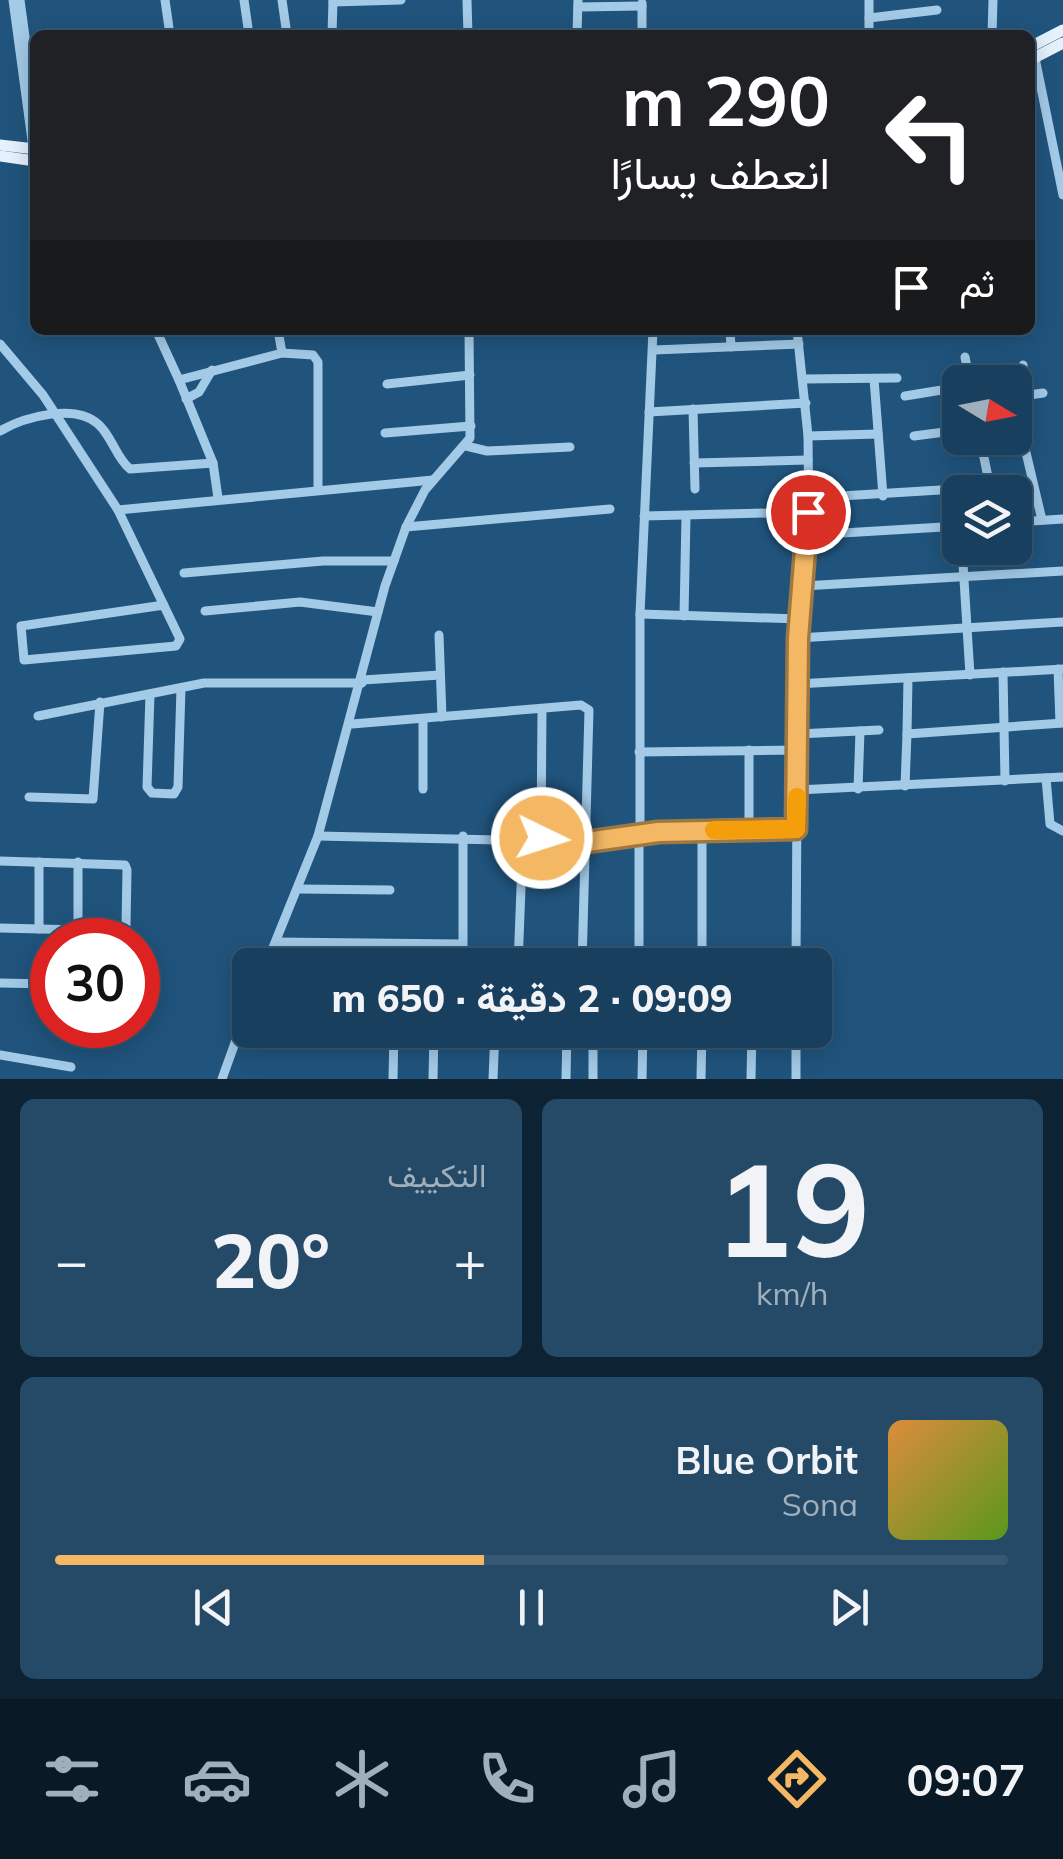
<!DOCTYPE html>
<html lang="ar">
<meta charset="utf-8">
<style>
body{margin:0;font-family:Mulish,Vazirmatn,sans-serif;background:#254a67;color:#f1f3f6;direction:rtl;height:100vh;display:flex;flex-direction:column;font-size:38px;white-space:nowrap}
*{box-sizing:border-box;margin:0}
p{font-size:32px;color:#9fafbc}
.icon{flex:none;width:55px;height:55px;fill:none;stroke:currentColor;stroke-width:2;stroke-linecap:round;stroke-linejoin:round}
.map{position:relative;height:1079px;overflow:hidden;direction:ltr}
.sheet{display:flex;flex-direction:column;gap:20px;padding:20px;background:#0d2334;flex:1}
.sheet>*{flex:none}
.hud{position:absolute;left:30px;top:30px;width:1005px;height:305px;border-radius:15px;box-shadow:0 5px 25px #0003,0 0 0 2px #365873;direction:rtl;background:#202124;color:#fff;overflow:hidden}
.needle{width:65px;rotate:100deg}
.controls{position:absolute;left:942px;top:365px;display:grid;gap:20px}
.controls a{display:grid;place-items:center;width:90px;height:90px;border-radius:15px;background:#183f5e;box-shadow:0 5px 25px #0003,0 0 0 2px #365873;font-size:50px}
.speed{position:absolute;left:30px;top:918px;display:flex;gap:20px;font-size:50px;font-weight:700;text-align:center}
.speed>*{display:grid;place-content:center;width:130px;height:130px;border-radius:50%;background:#183f5e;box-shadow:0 5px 25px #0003,0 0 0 2px #365873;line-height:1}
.speed .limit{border:15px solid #d22;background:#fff;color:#111}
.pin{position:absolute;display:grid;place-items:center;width:85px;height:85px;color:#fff;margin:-42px;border:5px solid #fff;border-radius:50%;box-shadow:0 2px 10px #0007}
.me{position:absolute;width:110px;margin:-55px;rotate:94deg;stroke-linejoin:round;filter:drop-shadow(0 0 8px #0008)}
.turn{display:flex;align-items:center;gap:35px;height:210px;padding:0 40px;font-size:45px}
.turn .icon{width:130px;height:130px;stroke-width:2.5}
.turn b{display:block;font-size:70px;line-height:85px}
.then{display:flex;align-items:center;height:95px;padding:0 40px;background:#0003;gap:20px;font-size:38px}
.big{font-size:75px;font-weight:800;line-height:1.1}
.sheet .widget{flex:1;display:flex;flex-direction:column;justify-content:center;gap:15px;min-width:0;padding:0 35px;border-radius:15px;background:#254a67}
.sheet .dial{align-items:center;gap:0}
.dial b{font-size:130px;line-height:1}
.song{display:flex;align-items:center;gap:30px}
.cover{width:120px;height:120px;border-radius:15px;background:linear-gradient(135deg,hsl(30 70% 55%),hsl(90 70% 35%))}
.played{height:10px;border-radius:5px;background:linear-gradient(90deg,#f4b864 45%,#365873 45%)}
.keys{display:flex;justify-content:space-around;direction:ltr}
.heat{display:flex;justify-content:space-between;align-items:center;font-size:55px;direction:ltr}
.sheet .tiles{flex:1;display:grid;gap:20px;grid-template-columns:1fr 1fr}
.widget:last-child{grid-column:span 2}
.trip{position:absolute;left:232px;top:948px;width:600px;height:100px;border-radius:15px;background:#183f5e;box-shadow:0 5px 25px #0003,0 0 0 2px #365873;font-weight:800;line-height:100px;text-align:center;direction:rtl}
.dock{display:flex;height:160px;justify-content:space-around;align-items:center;background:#0a1926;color:#9fafbc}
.dock .icon{width:70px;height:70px}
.dock .on{color:#f4b864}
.dock b{font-size:45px;color:#f1f3f6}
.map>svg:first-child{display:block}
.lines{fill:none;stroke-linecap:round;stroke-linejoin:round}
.minor{stroke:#a3cae7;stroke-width:9}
.major{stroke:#e5f1fd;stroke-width:11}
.route-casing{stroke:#9f7841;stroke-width:25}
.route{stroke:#f4b864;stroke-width:18}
.slow{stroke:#f59e0b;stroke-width:18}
</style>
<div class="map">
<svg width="1063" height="1079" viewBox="0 0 1063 1079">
<rect width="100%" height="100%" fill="#20547d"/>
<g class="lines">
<g class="minor">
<path d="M13,0L33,148"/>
<path d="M20,0L35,110"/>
<path d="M165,0L170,35"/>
<path d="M244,0L249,35"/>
<path d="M282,0L287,35"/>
<path d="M467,0L468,35"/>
<path d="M869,0V35"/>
<path d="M333,2L401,0"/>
<path d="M642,3V35"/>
<path d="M578,7L642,6"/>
<path d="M869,18L937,10"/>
<path d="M332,35L333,0"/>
<path d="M577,35L578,0"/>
<path d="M992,35L993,0"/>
<path d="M1035,58L1063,195"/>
<path d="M156,330L179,380L282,353L278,330"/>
<path d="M730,330L731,347"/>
<path d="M0,344L43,395L118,510L180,639L176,646L24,660L21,626L164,605"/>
<path d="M654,350L799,344"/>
<path d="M282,353L313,355L318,362V489"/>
<path d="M965,357L970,382"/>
<path d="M1023,365L1026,395"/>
<path d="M994,370L996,382"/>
<path d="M804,379L897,378"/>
<path d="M874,379L883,496"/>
<path d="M179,380L213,463L218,498"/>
<path d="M387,384L470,375"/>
<path d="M905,396L960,387"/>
<path d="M1015,397L1043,393"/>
<path d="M186,399L199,392L212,370"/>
<path d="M1015,406L1042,520"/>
<path d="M693,409L695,489"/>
<path d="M649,412L806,403"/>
<path d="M0,431C24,417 75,403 98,424C112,436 116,458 130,469L213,463"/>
<path d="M385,433L471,426"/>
<path d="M808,436L878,434"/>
<path d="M914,436L960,430"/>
<path d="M466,446L487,451L570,447"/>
<path d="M694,463L808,460"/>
<path d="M808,498L990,487L980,438"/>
<path d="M118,510L433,480"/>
<path d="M644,516L809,512"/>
<path d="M1015,522L1063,519"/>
<path d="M406,527L610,509"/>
<path d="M809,535L960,526"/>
<path d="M962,548L970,675"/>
<path d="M184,573L323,561H394"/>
<path d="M803,586L1063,571"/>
<path d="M205,611L300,602L378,612"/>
<path d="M640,614L799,619"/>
<path d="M684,616L686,516"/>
<path d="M439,635L442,717"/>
<path d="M798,638L1063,622"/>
<path d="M1058,669L1060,723"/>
<path d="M1003,672L1005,781"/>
<path d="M908,678L907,734L1063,723"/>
<path d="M363,680L440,675"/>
<path d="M797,684L1063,669"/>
<path d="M150,694L147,787L152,793L174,794L178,787L181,688"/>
<path d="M38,716L204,683H362"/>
<path d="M352,724L581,705L589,710L582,965"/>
<path d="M798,734L879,730"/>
<path d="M639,752L797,750"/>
<path d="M1046,778L1050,824L1063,831"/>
<path d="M905,786L907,734"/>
<path d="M423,789V719"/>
<path d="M858,789L860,731"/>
<path d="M797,790L1063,777"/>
<path d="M29,797L93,799L100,702"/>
<path d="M749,829V750"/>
<path d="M640,834V614L653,330"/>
<path d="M639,835V965"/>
<path d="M318,836L587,842L659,832L796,829"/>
<path d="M541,838L542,709"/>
<path d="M0,861L125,865L127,870L126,925L121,931L0,928"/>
<path d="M39,862V929"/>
<path d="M78,862V931"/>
<path d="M298,889L390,890"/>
<path d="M276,942L461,944"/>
<path d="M639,964L671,965"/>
<path d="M266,965L318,836L385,586L406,527L425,490L470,438L469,330"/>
<path d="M463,965V836"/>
<path d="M518,965L523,837"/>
<path d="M702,965V831"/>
<path d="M796,965L798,638L809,535L808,436L797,330"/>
<path d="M0,983L52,984"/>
<path d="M796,1030V1079"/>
<path d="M0,1055L71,1067"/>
<path d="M222,1079L250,1001"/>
<path d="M393,1079L394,1030"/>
<path d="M433,1079L434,1030"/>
<path d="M493,1079L495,1030"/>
<path d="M566,1079L567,1030"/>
<path d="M593,1079V1030"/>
<path d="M642,1079L643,1030"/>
<path d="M701,1079L702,1030"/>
<path d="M751,1079L752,1030"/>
</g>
<g class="major">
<path d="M1030,47L1063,30"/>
<path d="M1030,60L1063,43"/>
<path d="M0,145L35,149"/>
<path d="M0,156L35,161"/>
</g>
</g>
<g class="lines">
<defs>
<path id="route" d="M542,838L587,842L658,832L796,829L798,638L808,512"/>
</defs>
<use href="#route" class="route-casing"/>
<use href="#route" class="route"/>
<path class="slow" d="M714,830L796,829L797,797"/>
</g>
</svg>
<div class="controls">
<a><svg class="needle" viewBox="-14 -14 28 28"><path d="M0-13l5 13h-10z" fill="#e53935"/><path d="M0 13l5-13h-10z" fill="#9fafbc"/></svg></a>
<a><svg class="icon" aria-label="layers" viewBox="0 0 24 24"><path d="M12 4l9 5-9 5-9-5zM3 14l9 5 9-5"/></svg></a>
</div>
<div class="speed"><div class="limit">30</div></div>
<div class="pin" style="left:808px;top:512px;background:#d93025"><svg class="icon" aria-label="arrive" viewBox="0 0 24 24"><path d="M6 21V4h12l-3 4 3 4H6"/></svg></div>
<svg class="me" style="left:542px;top:838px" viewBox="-20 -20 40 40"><circle r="17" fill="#f4b864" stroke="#fff" stroke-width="3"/><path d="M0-11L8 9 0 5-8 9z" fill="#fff"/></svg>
<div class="trip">09:09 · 2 دقيقة · 650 m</div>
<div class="hud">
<div class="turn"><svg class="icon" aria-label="left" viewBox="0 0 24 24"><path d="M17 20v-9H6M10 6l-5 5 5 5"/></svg><div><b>290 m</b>انعطف يسارًا</div></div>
<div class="then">ثم<svg class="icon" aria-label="arrive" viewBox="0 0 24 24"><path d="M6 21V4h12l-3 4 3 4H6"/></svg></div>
</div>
</div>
<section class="sheet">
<div class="tiles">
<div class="widget dial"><b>19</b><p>km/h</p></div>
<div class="widget"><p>التكييف</p>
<div class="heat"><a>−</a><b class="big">20°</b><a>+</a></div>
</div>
<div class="widget">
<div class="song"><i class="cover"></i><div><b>Blue Orbit</b><p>Sona</p></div></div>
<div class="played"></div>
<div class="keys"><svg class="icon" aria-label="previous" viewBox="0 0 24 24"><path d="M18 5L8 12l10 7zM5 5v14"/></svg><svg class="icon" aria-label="pause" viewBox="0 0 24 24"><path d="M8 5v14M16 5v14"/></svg><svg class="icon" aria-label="next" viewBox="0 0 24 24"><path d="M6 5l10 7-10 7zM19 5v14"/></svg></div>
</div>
</div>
</section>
<nav class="dock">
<b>09:07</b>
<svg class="icon on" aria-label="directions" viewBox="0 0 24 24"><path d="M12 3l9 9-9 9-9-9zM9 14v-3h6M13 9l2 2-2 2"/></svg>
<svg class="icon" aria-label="music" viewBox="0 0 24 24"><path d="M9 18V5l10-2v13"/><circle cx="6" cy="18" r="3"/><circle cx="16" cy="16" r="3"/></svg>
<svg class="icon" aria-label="phone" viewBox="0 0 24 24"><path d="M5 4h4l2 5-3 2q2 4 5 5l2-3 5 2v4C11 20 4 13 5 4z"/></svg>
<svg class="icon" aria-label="climate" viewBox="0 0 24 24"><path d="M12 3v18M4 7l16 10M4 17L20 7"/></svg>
<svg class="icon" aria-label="car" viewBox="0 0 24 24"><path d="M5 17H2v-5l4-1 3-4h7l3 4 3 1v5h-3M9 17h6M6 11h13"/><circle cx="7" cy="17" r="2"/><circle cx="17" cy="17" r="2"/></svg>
<svg class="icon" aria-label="filters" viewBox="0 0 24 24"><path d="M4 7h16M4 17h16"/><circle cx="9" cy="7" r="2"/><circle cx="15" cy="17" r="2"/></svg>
</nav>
